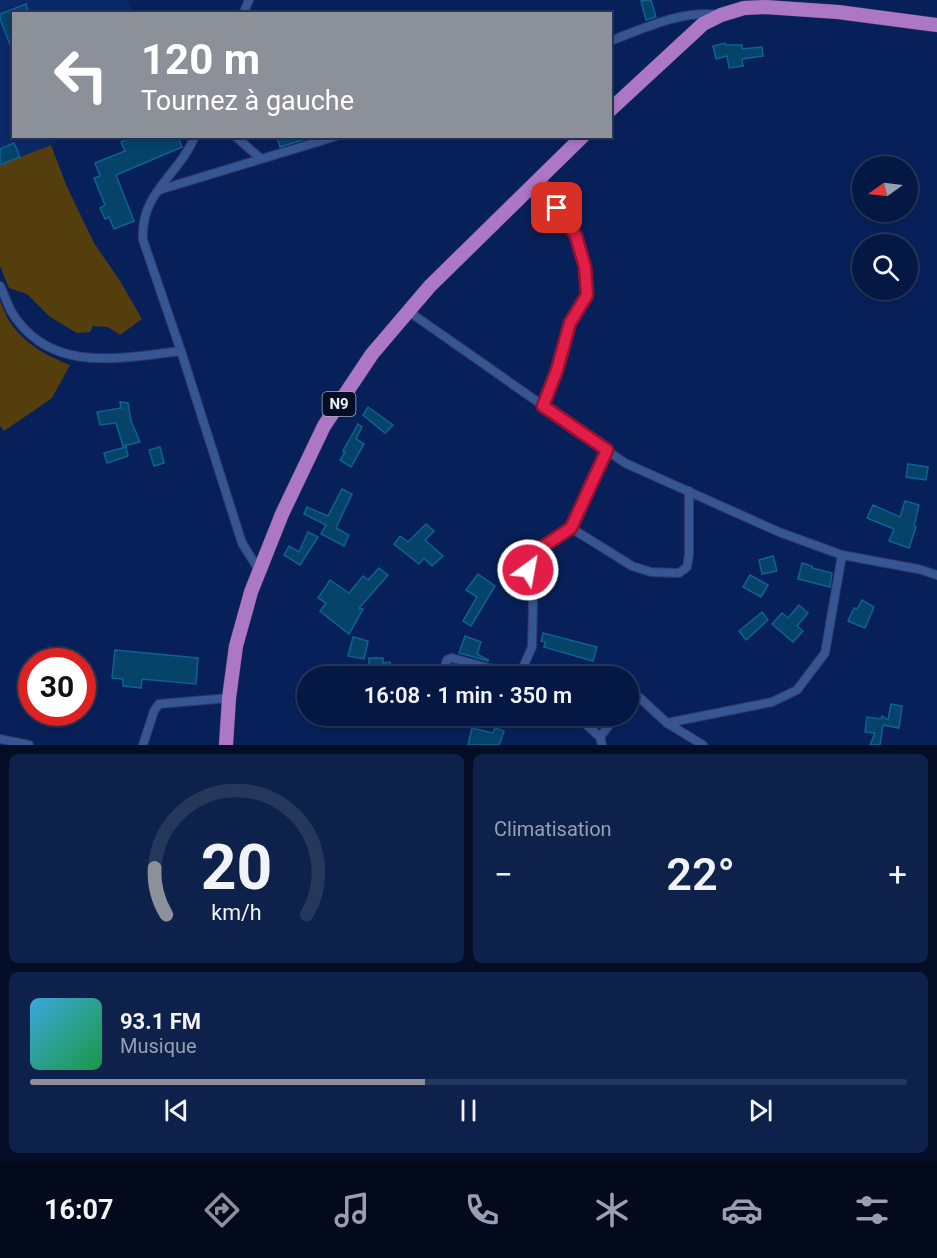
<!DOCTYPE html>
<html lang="fr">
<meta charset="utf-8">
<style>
body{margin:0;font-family:Roboto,sans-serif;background:#0e214a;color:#f1f3f6;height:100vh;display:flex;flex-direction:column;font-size:22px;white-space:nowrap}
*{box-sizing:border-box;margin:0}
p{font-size:20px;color:#97a0b2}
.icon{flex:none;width:33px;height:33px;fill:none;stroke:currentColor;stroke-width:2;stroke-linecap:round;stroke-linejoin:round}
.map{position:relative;height:745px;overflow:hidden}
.panel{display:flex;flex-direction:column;gap:9px;padding:9px;background:#030d25;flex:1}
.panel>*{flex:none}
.banner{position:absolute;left:12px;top:12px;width:600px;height:126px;border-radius:0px;box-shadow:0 3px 9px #0003,0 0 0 2px #26375c;background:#8c9099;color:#fff;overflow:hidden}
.needle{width:39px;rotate:256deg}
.tools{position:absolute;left:852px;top:156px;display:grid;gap:12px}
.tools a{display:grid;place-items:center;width:66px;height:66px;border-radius:50%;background:#051843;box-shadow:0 3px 9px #0003,0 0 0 2px #26375c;font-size:30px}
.speed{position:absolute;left:18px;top:648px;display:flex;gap:12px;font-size:30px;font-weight:700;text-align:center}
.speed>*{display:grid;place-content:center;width:78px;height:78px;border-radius:50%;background:#051843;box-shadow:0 3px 9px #0003,0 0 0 2px #26375c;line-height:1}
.speed .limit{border:9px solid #d22;background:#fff;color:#111}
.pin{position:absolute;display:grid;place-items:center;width:51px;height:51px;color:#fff;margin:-26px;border-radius:12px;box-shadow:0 3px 9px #0006}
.me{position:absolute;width:66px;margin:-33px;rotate:32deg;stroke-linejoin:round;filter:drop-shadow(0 0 4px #0008)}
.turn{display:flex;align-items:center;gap:21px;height:126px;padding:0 30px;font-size:27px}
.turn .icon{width:78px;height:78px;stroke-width:2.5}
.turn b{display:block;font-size:42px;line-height:51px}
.big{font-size:45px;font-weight:600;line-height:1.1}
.panel .tile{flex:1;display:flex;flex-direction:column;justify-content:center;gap:9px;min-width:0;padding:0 21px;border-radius:9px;background:#0e214a}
.panel .dial{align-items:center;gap:0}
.dial svg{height:156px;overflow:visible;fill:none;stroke:#26375c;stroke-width:7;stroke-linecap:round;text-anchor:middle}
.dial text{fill:#f1f3f6;stroke:none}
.song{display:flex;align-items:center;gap:18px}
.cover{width:72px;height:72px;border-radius:9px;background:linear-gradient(135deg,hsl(200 70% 55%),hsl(140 70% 35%))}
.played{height:6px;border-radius:3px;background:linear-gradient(90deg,#8c9099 45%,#26375c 45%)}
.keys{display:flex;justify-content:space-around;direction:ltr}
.heat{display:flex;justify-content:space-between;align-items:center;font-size:33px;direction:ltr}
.panel .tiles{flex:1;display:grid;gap:9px;grid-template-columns:1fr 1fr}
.tile:last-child{grid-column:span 2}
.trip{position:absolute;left:297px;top:666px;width:342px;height:60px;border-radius:30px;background:#051843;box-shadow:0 3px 9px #0003,0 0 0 2px #26375c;font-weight:600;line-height:60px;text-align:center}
.dock{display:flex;height:96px;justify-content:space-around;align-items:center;background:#020a1b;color:#97a0b2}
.dock .icon{width:42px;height:42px}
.dock .current{color:#8c9099}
.dock b{font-size:27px;color:#f1f3f6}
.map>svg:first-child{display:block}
.built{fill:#0b2868}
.green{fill:#543e0d}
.building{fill:#054369;stroke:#106193;stroke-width:1.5}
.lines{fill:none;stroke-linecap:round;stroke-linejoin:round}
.minor-casing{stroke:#343765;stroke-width:10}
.trunk-casing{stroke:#343765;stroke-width:15}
.minor{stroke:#365593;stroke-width:8}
.trunk{stroke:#ac78c6;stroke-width:14}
.route-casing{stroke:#92132f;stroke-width:15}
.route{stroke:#e11d48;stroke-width:10}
.labels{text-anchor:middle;stroke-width:6;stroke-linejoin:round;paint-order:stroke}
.shield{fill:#040d26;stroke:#a6acb9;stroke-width:1.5}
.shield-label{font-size:15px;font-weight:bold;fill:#ecf0f8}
</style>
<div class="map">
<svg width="937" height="745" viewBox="0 0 937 745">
<rect width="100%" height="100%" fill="#072059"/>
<path class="built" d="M0,0H128L134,13L14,14V136L71,137L0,165Z"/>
<g class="green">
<path d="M51,145L67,187L94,243L120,281L142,319L120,335L108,327L93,326L90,332L77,333L65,326L49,316L27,294L9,288L0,266V165Z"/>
<path d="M0,301C3,308 6,316 10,322C23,343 49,357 70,365L52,398L4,431L0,426Z"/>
</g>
<g class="building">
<path d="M651,0L656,17L646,20L641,1Z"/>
<path d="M26,4L29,14H14L13,52L0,19V14Z"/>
<path d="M725,43L726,45H742V49L762,47L763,56L742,59L743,66L729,68L727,56L716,59L713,46Z"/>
<path d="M135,136H178L182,147L116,175L134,221L114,229L109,217L105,219L100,208L105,205L94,178L100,176L95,163L125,151L121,142Z"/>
<path d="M281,136H312V137L280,147L277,138Z"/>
<path d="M14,143L20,157L0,165V149Z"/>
<path d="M120,402L128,403L131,421L140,442L123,446L116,423L100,425L97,412L121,408Z"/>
<path d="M368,407L393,425L385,433L363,415Z"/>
<path d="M358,424L362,427L356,439L364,444L351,467L340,460L345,452L343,451Z"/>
<path d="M126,447L128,456L107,463L104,453Z"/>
<path d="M160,447L164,463L154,466L149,450Z"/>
<path d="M908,464L928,467L926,480L906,477Z"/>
<path d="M342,489L352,494L336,528L349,535L344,546L321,534L326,525L304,514L307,507L328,516Z"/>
<path d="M905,501L919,505L914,526L916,527L909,548L889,541L894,529L867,518L873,505L900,517Z"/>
<path d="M426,524L434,531L425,540L443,556L432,566L424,558L419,564L394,544L400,536L408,542Z"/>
<path d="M308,532L318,537L300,565L284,555L289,546L299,552Z"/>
<path d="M773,556L777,571L762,574L759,560Z"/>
<path d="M802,563L812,566V568L832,573L830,587L798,579Z"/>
<path d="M379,568L388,575L359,608L363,609L349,634L320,611L326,603L318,598L330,580L349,593L363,576L368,580Z"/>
<path d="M478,574L495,586L471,626L463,621L477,597L466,590Z"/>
<path d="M750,575L768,585L761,597L743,587Z"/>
<path d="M862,600L874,607L865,628L848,621L854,608L857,609Z"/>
<path d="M799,605L808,613L797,626L803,631L793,642L772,624L782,613L788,618Z"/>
<path d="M762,612L768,620L746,640L739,631Z"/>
<path d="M543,633L597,647L593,661L544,647L545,642L541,641Z"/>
<path d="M465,636L481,642L477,654L488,660V661L459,653Z"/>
<path d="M353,637L368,641L364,659L348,656Z"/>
<path d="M115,650L198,658L196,684L142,679L141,688L123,686V679L112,678Z"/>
<path d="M369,658H383V663L390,662L392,671H369Z"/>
<path d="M891,704L902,706L899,728L883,725L880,745H870L875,733L865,732L867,717L881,719L882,716L888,720Z"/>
<path d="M472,728L493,733L495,728L504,731L499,745H468Z"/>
</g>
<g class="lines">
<defs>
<g id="minor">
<path d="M243,14L249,0"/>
<path d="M610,41C645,28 683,9 720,15"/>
<path d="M195,136C178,177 140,192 143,240L181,351L242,543L259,570"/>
<path d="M235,136L260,158"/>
<path d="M541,176L557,208L576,236L585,267L587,295L570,323L557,370L543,406"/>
<path d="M159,190L337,136"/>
<path d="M0,286C4,294 7,303 11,311C49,375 121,358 181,351"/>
<path d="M408,311L625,463L779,532L842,555L918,569L937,575"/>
<path d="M571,528L632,566L651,572L679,573L687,567L689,554V491"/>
<path d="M521,672L532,647L533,603L528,570L532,554L571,528L607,450"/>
<path d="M442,676L447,660L452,658L489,668L521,672L528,676"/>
<path d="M628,701L640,698L667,723L703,745"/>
<path d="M577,716L600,737L602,745"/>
<path d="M428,723L431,716"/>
<path d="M667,723L772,702L797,690L825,653L842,555"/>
<path d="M600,737L616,716"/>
<path d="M0,739L29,745"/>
<path d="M143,745L154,711L159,704L229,698"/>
</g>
<g id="trunk">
<path d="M610,110L703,24L721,15L744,8L765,7L838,12L937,25"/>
<path d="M226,745L229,698L236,646L251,592L282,514L324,426L372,354L430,286L583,136"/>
</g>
</defs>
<use href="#minor" class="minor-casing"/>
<use href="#trunk" class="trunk-casing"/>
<use href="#minor" class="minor"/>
<use href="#trunk" class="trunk"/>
</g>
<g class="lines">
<defs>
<path id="route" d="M528,570L532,554L571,528L607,450L543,406L557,370L570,323L587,295L585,267L576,236L557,208"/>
</defs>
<use href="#route" class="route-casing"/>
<use href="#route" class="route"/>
</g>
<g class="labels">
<rect class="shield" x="322.5" y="392" width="33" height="24" rx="4.5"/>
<g class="shield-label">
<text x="339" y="409">N9</text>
</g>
</g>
</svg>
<div class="tools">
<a><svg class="needle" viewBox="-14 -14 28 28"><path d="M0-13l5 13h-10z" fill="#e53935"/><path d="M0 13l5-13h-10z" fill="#97a0b2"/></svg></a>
<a><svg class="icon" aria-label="search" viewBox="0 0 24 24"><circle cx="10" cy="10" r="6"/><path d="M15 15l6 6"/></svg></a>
</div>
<div class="speed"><div class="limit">30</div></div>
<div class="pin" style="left:557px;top:208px;background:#d93025"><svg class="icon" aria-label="arrive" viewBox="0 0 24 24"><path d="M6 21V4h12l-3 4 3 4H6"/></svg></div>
<svg class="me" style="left:528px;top:570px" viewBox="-20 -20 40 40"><circle r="17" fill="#e11d48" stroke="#fff" stroke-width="3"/><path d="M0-11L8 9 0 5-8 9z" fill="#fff"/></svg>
<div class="trip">16:08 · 1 min · 350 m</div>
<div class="banner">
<div class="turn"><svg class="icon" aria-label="left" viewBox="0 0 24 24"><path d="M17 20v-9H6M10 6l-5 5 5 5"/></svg><div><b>120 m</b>Tournez à gauche</div></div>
</div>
</div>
<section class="panel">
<div class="tiles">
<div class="tile dial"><svg viewBox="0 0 100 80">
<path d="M14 69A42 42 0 1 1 86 69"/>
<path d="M14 69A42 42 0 0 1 8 45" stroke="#8c9099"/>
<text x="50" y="56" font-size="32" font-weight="700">20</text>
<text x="50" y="72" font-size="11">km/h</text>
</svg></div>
<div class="tile"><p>Climatisation</p>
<div class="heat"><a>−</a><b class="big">22°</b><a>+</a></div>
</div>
<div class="tile">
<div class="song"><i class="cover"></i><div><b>93.1 FM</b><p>Musique</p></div></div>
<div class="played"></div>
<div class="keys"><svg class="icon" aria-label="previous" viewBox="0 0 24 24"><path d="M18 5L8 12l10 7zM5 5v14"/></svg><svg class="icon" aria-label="pause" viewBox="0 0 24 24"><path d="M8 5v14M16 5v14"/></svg><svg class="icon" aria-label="next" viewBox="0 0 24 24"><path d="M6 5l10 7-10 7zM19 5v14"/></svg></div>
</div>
</div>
</section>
<nav class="dock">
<b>16:07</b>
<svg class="icon current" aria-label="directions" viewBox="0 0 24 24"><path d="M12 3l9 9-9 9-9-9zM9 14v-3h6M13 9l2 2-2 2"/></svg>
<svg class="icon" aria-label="music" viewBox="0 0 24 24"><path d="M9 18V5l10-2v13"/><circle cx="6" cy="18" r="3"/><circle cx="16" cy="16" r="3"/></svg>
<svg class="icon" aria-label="phone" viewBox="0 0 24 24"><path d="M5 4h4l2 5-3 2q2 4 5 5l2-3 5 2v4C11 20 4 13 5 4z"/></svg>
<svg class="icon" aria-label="climate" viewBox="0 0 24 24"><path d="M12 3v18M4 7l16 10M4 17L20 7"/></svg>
<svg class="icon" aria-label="car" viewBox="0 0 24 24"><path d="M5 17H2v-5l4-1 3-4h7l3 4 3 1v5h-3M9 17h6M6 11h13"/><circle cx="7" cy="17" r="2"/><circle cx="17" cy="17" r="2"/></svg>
<svg class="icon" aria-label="filters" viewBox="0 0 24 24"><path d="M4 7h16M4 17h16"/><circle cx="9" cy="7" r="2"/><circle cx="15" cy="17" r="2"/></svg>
</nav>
